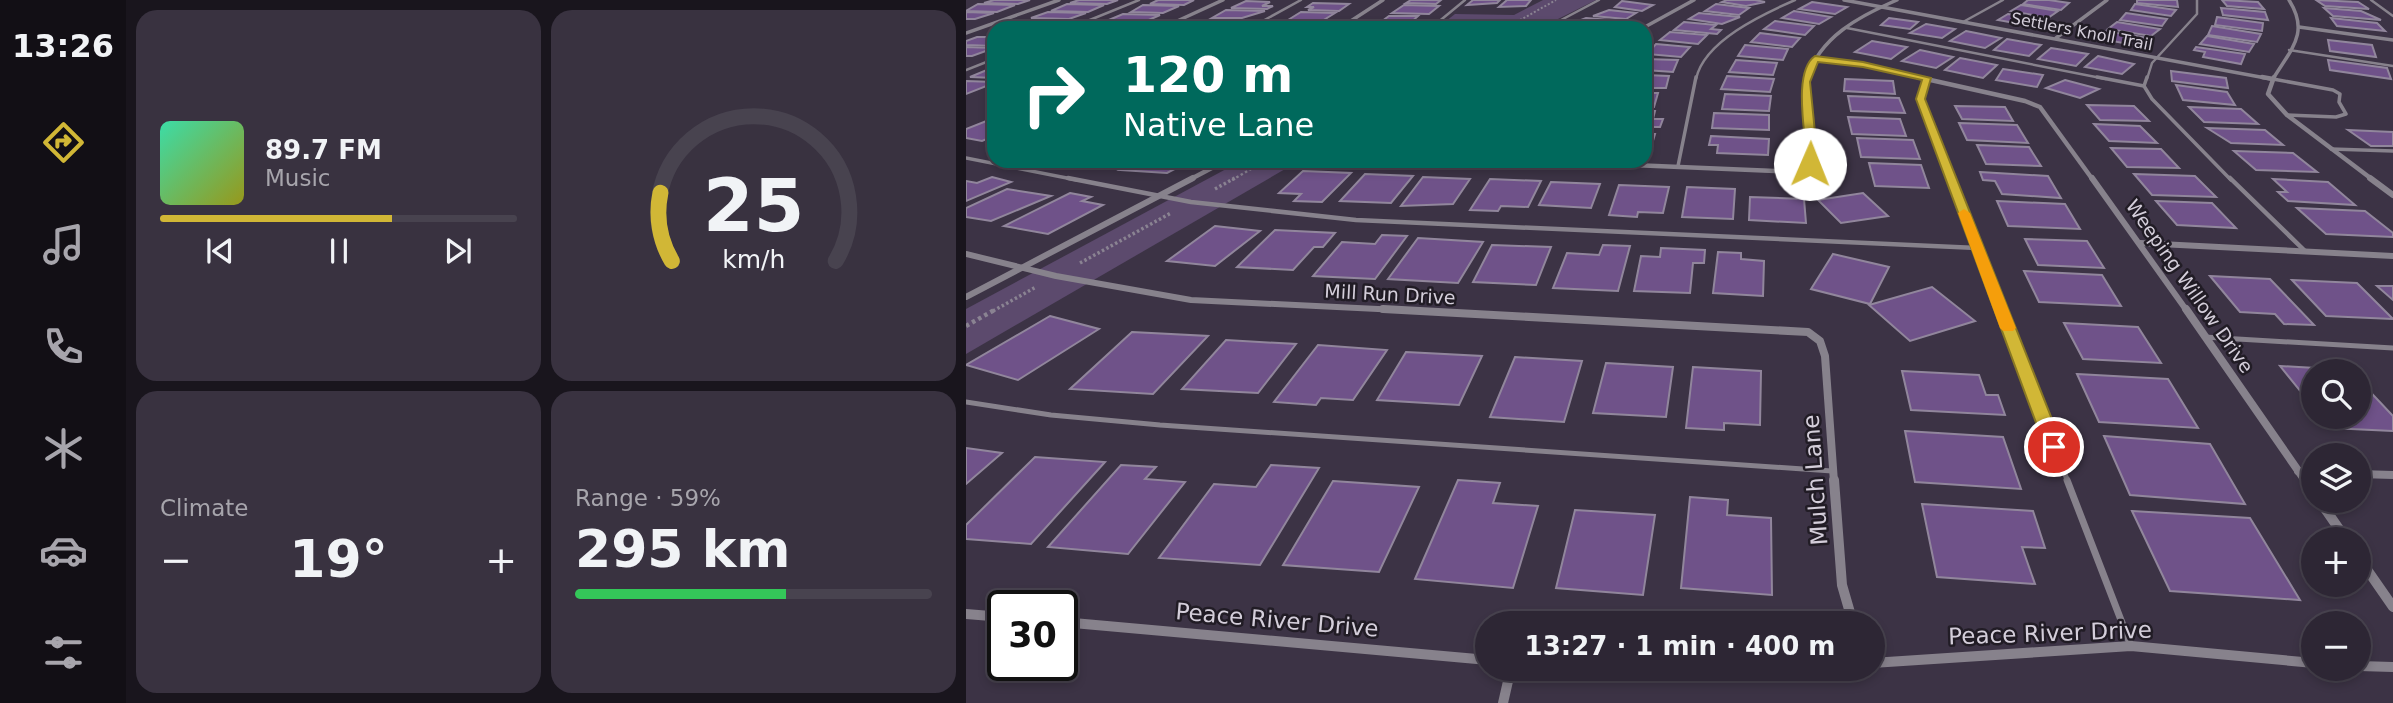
<!DOCTYPE html>
<meta charset="utf-8">
<style>
body{margin:0;font-family:"DejaVu Sans",sans-serif;background:#393240;color:#f1f3f6;height:100vh;display:flex;flex-direction:column;font-size:26px;white-space:nowrap}
*{box-sizing:border-box;margin:0}
p{font-size:23px;color:#a7a5ac}
.icon{flex:none;width:38px;height:38px;fill:none;stroke:currentColor;stroke-width:2;stroke-linecap:round;stroke-linejoin:round}
.map{position:relative;flex:1;overflow:hidden}
.drawer{display:flex;flex-direction:column;gap:10px;padding:10px;background:#19151d;width:840px}
.drawer>*{flex:none}
.guide{position:absolute;left:21px;top:21px;width:665px;height:147px;border-radius:21px;box-shadow:0 4px 10px #0003,0 0 0 2px #48434f;background:#00695c;color:#fff;overflow:hidden}
.fabs{position:absolute;left:1335px;top:359px;display:grid;gap:14px}
.fabs a{display:grid;place-items:center;width:70px;height:70px;border-radius:50%;background:#2d2634;box-shadow:0 4px 10px #0003,0 0 0 2px #48434f;font-size:35px}
.speed{position:absolute;left:21px;top:590px;display:flex;gap:14px;font-size:35px;font-weight:700;text-align:center}
.speed>*{display:grid;place-content:center;width:91px;height:91px;border-radius:50%;background:#2d2634;box-shadow:0 4px 10px #0003,0 0 0 2px #48434f;line-height:1}
.speed .limit{border:4px solid #111;border-radius:10px;background:#fff;color:#111}
.pin{position:absolute;display:grid;place-items:center;width:60px;height:60px;color:#fff;margin:-30px;border:4px solid #fff;border-radius:50%;box-shadow:0 2px 7px #0007}
.me{position:absolute;width:77px;margin:-38px;rotate:1deg;stroke-linejoin:round;filter:drop-shadow(0 0 5px #0008)}
.turn{display:flex;align-items:center;gap:24px;height:147px;padding:0 21px;font-size:32px}
.turn .icon{width:91px;height:91px;stroke-width:2.5}
.turn b{display:block;font-size:49px;line-height:60px}
.big{font-size:52px;font-weight:700;line-height:1.1}
.drawer .tile{flex:1;display:flex;flex-direction:column;justify-content:center;gap:10px;min-width:0;padding:0 24px;border-radius:21px;background:#393240}
.drawer .dial{align-items:center;gap:0}
.dial svg{height:182px;overflow:visible;fill:none;stroke:#48434f;stroke-width:7;stroke-linecap:round;text-anchor:middle}
.dial text{fill:#f1f3f6;stroke:none}
.song{display:flex;align-items:center;gap:21px}
.cover{width:84px;height:84px;border-radius:10px;background:linear-gradient(135deg,hsl(160 70% 55%),hsl(60 70% 35%))}
.played{height:7px;border-radius:4px;background:linear-gradient(90deg,#d1b736 65%,#48434f 65%)}
.keys{display:flex;justify-content:space-around;direction:ltr}
.heat{display:flex;justify-content:space-between;align-items:center;font-size:38px;direction:ltr}
.charge{height:10px;border-radius:5px;background:linear-gradient(90deg,#34c759 59%,#48434f 0)}
.drawer .tiles{flex:1;display:grid;gap:10px;grid-template-columns:repeat(2,1fr)}
.trip{position:absolute;left:509px;top:611px;width:410px;height:70px;border-radius:35px;background:#2d2634;box-shadow:0 4px 10px #0003,0 0 0 2px #48434f;font-weight:700;line-height:70px;text-align:center}
main{display:flex;flex:1;min-height:0}
.tabs{display:flex;flex-direction:column;width:126px;justify-content:space-around;align-items:center;background:#120f15;color:#a7a5ac}
.tabs .icon{width:49px;height:49px}
.tabs .on{color:#d1b736}
.tabs b{font-size:32px;color:#f1f3f6}
.map>svg:first-child{display:block}
.green{fill:#5c4a6d}
.building{fill:#6f5289;stroke:#91869c;stroke-width:2}
.lines{fill:none;stroke-linecap:round;stroke-linejoin:round}
.path-far3{stroke:#8a8392;stroke-width:2;stroke-dasharray:2 2;stroke-linecap:butt}
.path-far2{stroke:#8a8392;stroke-width:2.5;stroke-dasharray:2.5 2.5;stroke-linecap:butt}
.path-far1{stroke:#8a8392;stroke-width:3.5;stroke-dasharray:2.5 2.5;stroke-linecap:butt}
.path{stroke:#8a8392;stroke-width:4.5;stroke-dasharray:3.5 3.5;stroke-linecap:butt}
.lane-far4{stroke:#87828c;stroke-width:2.5}
.lane-far3{stroke:#87828c;stroke-width:3.5}
.lane-far2{stroke:#87828c;stroke-width:4.5}
.lane-far1{stroke:#87828c;stroke-width:5}
.lane{stroke:#87828c;stroke-width:7}
.street-far4{stroke:#87828c;stroke-width:3.5}
.street-far3{stroke:#87828c;stroke-width:4.5}
.street-far2{stroke:#87828c;stroke-width:6}
.street-far1{stroke:#87828c;stroke-width:8}
.street{stroke:#87828c;stroke-width:10}
.route{fill:#d1b736;stroke:#887723;stroke-width:2}
.slow{fill:#f59e0b}
.labels{text-anchor:middle;stroke-width:5;stroke-linejoin:round;paint-order:stroke}
.far-street-label{font-size:16px;fill:#d4ceda;stroke:#211c25}
.street-label{font-size:19px;fill:#d4ceda;stroke:#211c25}
.near-street-label{font-size:23px;fill:#d4ceda;stroke:#211c25}
</style>
<main>
<nav class="tabs">
<b>13:26</b>
<svg class="icon on" aria-label="directions" viewBox="0 0 24 24"><path d="M12 3l9 9-9 9-9-9zM9 14v-3h6M13 9l2 2-2 2"/></svg>
<svg class="icon" aria-label="music" viewBox="0 0 24 24"><path d="M9 18V5l10-2v13"/><circle cx="6" cy="18" r="3"/><circle cx="16" cy="16" r="3"/></svg>
<svg class="icon" aria-label="phone" viewBox="0 0 24 24"><path d="M5 4h4l2 5-3 2q2 4 5 5l2-3 5 2v4C11 20 4 13 5 4z"/></svg>
<svg class="icon" aria-label="climate" viewBox="0 0 24 24"><path d="M12 3v18M4 7l16 10M4 17L20 7"/></svg>
<svg class="icon" aria-label="car" viewBox="0 0 24 24"><path d="M5 17H2v-5l4-1 3-4h7l3 4 3 1v5h-3M9 17h6M6 11h13"/><circle cx="7" cy="17" r="2"/><circle cx="17" cy="17" r="2"/></svg>
<svg class="icon" aria-label="filters" viewBox="0 0 24 24"><path d="M4 7h16M4 17h16"/><circle cx="9" cy="7" r="2"/><circle cx="15" cy="17" r="2"/></svg>
</nav>
<section class="drawer">
<div class="tiles">
<div class="tile">
<div class="song"><i class="cover"></i><div><b>89.7 FM</b><p>Music</p></div></div>
<div class="played"></div>
<div class="keys"><svg class="icon" aria-label="previous" viewBox="0 0 24 24"><path d="M18 5L8 12l10 7zM5 5v14"/></svg><svg class="icon" aria-label="pause" viewBox="0 0 24 24"><path d="M8 5v14M16 5v14"/></svg><svg class="icon" aria-label="next" viewBox="0 0 24 24"><path d="M6 5l10 7-10 7zM19 5v14"/></svg></div>
</div>
<div class="tile dial"><svg viewBox="0 0 100 80">
<path d="M14 69A42 42 0 1 1 86 69"/>
<path d="M14 69A42 42 0 0 1 9 39" stroke="#d1b736"/>
<text x="50" y="56" font-size="32" font-weight="700">25</text>
<text x="50" y="72" font-size="11">km/h</text>
</svg></div>
<div class="tile"><p>Climate</p>
<div class="heat"><a>−</a><b class="big">19°</b><a>+</a></div>
</div>
<div class="tile"><p>Range · 59%</p><b class="big">295 km</b><div class="charge"></div></div>
</div>
</section>
<div class="map">
<svg width="1427" height="703" viewBox="0 0 1427 703">
<rect width="100%" height="100%" fill="#3c3345"/>
<g class="green">
<path d="M577,0H630L574,28H471L489,14L548,15Z"/>
<path d="M275,161H333L0,354V309Z"/>
</g>
<g class="building">
<path d="M28,0H64L52,4L18,3Z"/>
<path d="M113,0H152L141,4L104,3Z"/>
<path d="M192,0H228L218,5L184,4Z"/>
<path d="M445,0H475L470,4L440,3Z"/>
<path d="M507,0H534L531,3L501,5Z"/>
<path d="M541,0H565L560,6L533,7Z"/>
<path d="M761,0H789L799,2L780,6L756,2Z"/>
<path d="M1062,0H1083L1103,3L1095,10L1057,4Z"/>
<path d="M1171,0H1211L1212,7L1171,3Z"/>
<path d="M1256,0L1292,2L1298,9L1261,6Z"/>
<path d="M1350,0L1392,2L1403,9L1359,6Z"/>
<path d="M280,1L304,2L296,6H307L301,9L265,8Z"/>
<path d="M656,1L687,5L676,11L649,7Z"/>
<path d="M846,2L881,7L869,14L833,9Z"/>
<path d="M347,3L383,4L373,11L342,10L348,7H341Z"/>
<path d="M12,4L49,5L31,12L0,11Z"/>
<path d="M101,4L138,5L122,12L85,11Z"/>
<path d="M750,4L783,8L773,15L739,11Z"/>
<path d="M1169,4L1210,10L1205,16L1165,10Z"/>
<path d="M177,5L213,6L197,13L165,12Z"/>
<path d="M438,5L473,6L463,14L426,13Z"/>
<path d="M1055,5L1092,11L1082,18L1045,11Z"/>
<path d="M1255,8L1299,12L1302,20L1257,15Z"/>
<path d="M1358,8L1395,11L1415,20L1367,16Z"/>
<path d="M260,10L299,11L276,18H246Z"/>
<path d="M643,10L670,13L660,19L627,16Z"/>
<path d="M828,11L865,17L853,24L816,18Z"/>
<path d="M0,12L28,13L9,19H0Z"/>
<path d="M82,12L120,13L103,19L65,18Z"/>
<path d="M335,12L369,13L356,21L322,20Z"/>
<path d="M733,13L774,17L756,24L723,19Z"/>
<path d="M1160,13L1201,19L1196,26L1154,20Z"/>
<path d="M157,14L194,15L176,23L138,22Z"/>
<path d="M1042,14L1079,20L1071,27L1032,20Z"/>
<path d="M423,16H452L442,25L412,24Z"/>
<path d="M1251,17L1297,23L1296,31L1249,25Z"/>
<path d="M620,18L656,21L647,28L602,25Z"/>
<path d="M923,18L952,22L944,29L915,25Z"/>
<path d="M1365,18L1411,23L1419,31L1371,26Z"/>
<path d="M60,20L101,21L83,28L42,27Z"/>
<path d="M242,20H270L255,28H226Z"/>
<path d="M809,21L848,26L839,35L798,29Z"/>
<path d="M316,22L353,23L346,28H307Z"/>
<path d="M718,22L750,25L745,29L755,30L751,34L708,30Z"/>
<path d="M1151,22L1194,29L1185,36L1142,29Z"/>
<path d="M132,24L171,25L164,28H123Z"/>
<path d="M960,24L989,29L976,38L944,33Z"/>
<path d="M1246,26L1295,34L1291,42L1242,35Z"/>
<path d="M1000,31L1035,38L1019,48L984,41Z"/>
<path d="M1139,31L1182,38L1173,46L1130,38Z"/>
<path d="M704,32L741,35L732,44L694,40Z"/>
<path d="M794,33L834,38L826,47L785,42Z"/>
<path d="M1241,36L1288,44L1283,52L1234,44Z"/>
<path d="M11,37H28V46L0,45V41Z"/>
<path d="M1041,39L1075,45L1063,56L1028,50Z"/>
<path d="M1362,40L1406,45L1410,57L1364,51Z"/>
<path d="M906,41L941,47L925,59L889,52Z"/>
<path d="M690,44L724,47L715,57L681,54Z"/>
<path d="M779,45L822,49L817,60L772,56Z"/>
<path d="M0,47L28,48L6,56H0Z"/>
<path d="M1230,47L1279,54L1275,64L1237,57L1239,52L1228,50Z"/>
<path d="M1085,48L1122,54L1110,66L1072,59Z"/>
<path d="M954,50L987,57L970,68L936,61Z"/>
<path d="M1132,56L1168,64L1156,74L1119,67Z"/>
<path d="M994,58L1031,65L1017,78L979,70Z"/>
<path d="M679,59L712,60L707,72L679,70Z"/>
<path d="M770,60L811,63L807,75L763,72Z"/>
<path d="M1362,60L1421,68L1425,79L1364,70Z"/>
<path d="M28,67V78L4,77Z"/>
<path d="M1037,69L1077,75L1071,87L1030,80Z"/>
<path d="M1205,71L1260,78L1262,88L1206,81Z"/>
<path d="M679,75L703,76L700,88H679Z"/>
<path d="M761,76L808,79L804,92L755,89Z"/>
<path d="M879,79L927,81L929,94L878,91Z"/>
<path d="M1099,80L1133,89L1114,98L1080,88Z"/>
<path d="M0,81L28,82V83L0,94Z"/>
<path d="M1210,85L1261,92L1269,105L1217,100Z"/>
<path d="M679,93H692L688,107H679Z"/>
<path d="M759,94L805,96L803,111L756,109Z"/>
<path d="M882,96L933,98L939,113L885,111Z"/>
<path d="M1121,105L1168,106L1183,121L1134,120Z"/>
<path d="M989,106L1039,107L1047,121L996,119Z"/>
<path d="M1223,107L1275,109L1292,124L1238,122Z"/>
<path d="M679,111H689L687,119H697L694,127H679Z"/>
<path d="M748,113L803,115V130L746,128Z"/>
<path d="M882,117L934,119L940,136L886,134Z"/>
<path d="M28,118V136L16,141L0,138V129Z"/>
<path d="M993,123L1051,125L1062,143L1001,140Z"/>
<path d="M1128,124L1174,126L1191,143L1143,141Z"/>
<path d="M1241,128L1299,130L1317,145L1265,143Z"/>
<path d="M1382,130L1427,132V146H1405Z"/>
<path d="M679,134H689L684,151H679Z"/>
<path d="M745,136L803,139L802,155L751,153L752,145H743Z"/>
<path d="M891,138L947,140L954,159L895,157Z"/>
<path d="M1011,145L1063,147L1075,166L1020,164Z"/>
<path d="M1145,148L1195,149L1213,168L1161,167Z"/>
<path d="M1268,151L1327,153L1351,172L1290,170Z"/>
<path d="M172,161H224L201,173L154,170Z"/>
<path d="M903,163L955,165L963,188L909,186Z"/>
<path d="M337,171L385,173L356,202L328,201L335,194L313,193Z"/>
<path d="M1014,172L1082,176L1095,198L1036,194L1029,181L1017,180Z"/>
<path d="M399,174L447,176L425,203L374,201Z"/>
<path d="M1168,174L1229,176L1250,197L1186,195Z"/>
<path d="M26,177L45,182L0,201V181L11,183Z"/>
<path d="M457,177L504,179L487,204L435,206Z"/>
<path d="M524,179L575,181L562,207L535,206L532,211L504,210Z"/>
<path d="M1307,179L1362,182L1389,205L1322,201L1312,192H1321Z"/>
<path d="M585,182L634,184L625,208L573,205Z"/>
<path d="M653,185L703,187L697,213L672,212L671,217L643,215Z"/>
<path d="M721,187L769,189L767,219L716,217Z"/>
<path d="M41,189L85,196L25,221L0,217V208Z"/>
<path d="M104,193L125,197L116,201L137,205L82,234L38,226Z"/>
<path d="M897,193L922,216L875,223L852,200Z"/>
<path d="M784,197L838,199L840,223L783,220Z"/>
<path d="M1031,201L1099,204L1114,229L1042,226Z"/>
<path d="M1190,201L1246,203L1270,228L1211,225Z"/>
<path d="M1331,208L1399,211L1427,233V237L1360,234Z"/>
<path d="M249,226L294,231L249,266L201,261Z"/>
<path d="M309,230L369,233L357,247H348L327,270L271,267Z"/>
<path d="M416,235L441,236L409,279L347,276L376,242L409,244Z"/>
<path d="M452,238L517,242L492,283L422,279Z"/>
<path d="M1059,239L1121,241L1138,268L1072,265Z"/>
<path d="M526,245L585,247L570,285L507,282Z"/>
<path d="M637,245L664,246L652,291L587,288L601,253L633,255Z"/>
<path d="M695,248L739,250L738,263H727L724,293L668,291L675,256L694,257Z"/>
<path d="M752,252L775,253V259L798,261L797,296L747,293Z"/>
<path d="M867,254L923,267L904,304L845,289Z"/>
<path d="M1058,271L1136,275L1155,306L1073,302Z"/>
<path d="M1244,276L1304,279L1348,325L1318,324L1309,314L1274,312Z"/>
<path d="M1326,280L1391,283L1427,319L1360,316Z"/>
<path d="M1411,286H1427V300Z"/>
<path d="M966,287L1009,321L944,341L903,305Z"/>
<path d="M84,316L133,329L52,380L0,365Z"/>
<path d="M1098,323L1172,327L1195,363L1117,359Z"/>
<path d="M166,332L242,336L187,394L104,389Z"/>
<path d="M260,340L330,344L292,393L216,389Z"/>
<path d="M352,345L421,350L387,400L355,398L350,405L308,402Z"/>
<path d="M440,352L516,356L493,405L411,400Z"/>
<path d="M549,357L616,361L598,422L524,417Z"/>
<path d="M640,363L707,367L700,417L627,413Z"/>
<path d="M1314,366L1384,370L1385,371H1348V408Z"/>
<path d="M727,367L795,371L794,425L758,423V430L720,428Z"/>
<path d="M936,371L1013,375L1020,395H1032L1039,415L945,410Z"/>
<path d="M1111,374L1202,379L1232,428L1133,422Z"/>
<path d="M1393,380L1427,416V431L1364,428L1355,416H1393Z"/>
<path d="M939,431L1037,437L1055,489L949,482Z"/>
<path d="M1138,436L1244,444L1279,504L1164,495Z"/>
<path d="M0,448L36,453L0,484Z"/>
<path d="M69,457L139,462L65,544L0,539V525Z"/>
<path d="M155,465L190,467L179,479L219,482L162,554L82,547Z"/>
<path d="M305,465L353,468L294,565L193,558L248,484L290,487Z"/>
<path d="M492,480L534,483L527,503L572,506L547,588L449,579Z"/>
<path d="M367,481L453,487L413,572L317,565Z"/>
<path d="M724,497L762,500L761,515L805,518L806,595L715,588Z"/>
<path d="M956,504L1067,511L1079,548L1056,547L1069,584L971,577Z"/>
<path d="M609,510L689,515L677,595L590,588Z"/>
<path d="M1166,511L1284,518L1334,600L1204,591Z"/>
</g>
<g class="lines">
<path class="path-far3" d="M540,28L590,0"/>
<path class="path-far2" d="M266,180L299,161"/>
<g class="path-far1">
<path d="M249,189L269,178"/>
<path d="M114,263L205,213"/>
<path d="M27,311L70,287"/>
</g>
<path class="path" d="M0,326L30,309"/>
<g class="lane-far4">
<path d="M1405,0L1427,16"/>
<path d="M997,22L1037,0"/>
<path d="M104,28L173,0"/>
<path d="M284,28L335,0"/>
<path d="M465,28L499,0"/>
<path d="M580,28L633,0"/>
<path d="M881,28L1140,79"/>
<path d="M1323,50L1427,66"/>
<path d="M0,70L28,59"/>
<path d="M730,79C738,41 797,14 829,0"/>
<path d="M1181,79L1186,63L1231,14V0"/>
</g>
<g class="lane-far3">
<path d="M1131,77L1178,86"/>
<path d="M1181,77L1178,86L1186,99L1265,180"/>
<path d="M960,78L954,99L985,180"/>
<path d="M1307,79L1367,90L1374,94L1373,102L1380,114L1370,117L1321,115"/>
<path d="M1365,149L1427,151"/>
<path d="M0,158L111,180"/>
<path d="M712,166L730,77"/>
</g>
<g class="lane-far2">
<path d="M102,178L225,202L390,220L1011,248"/>
<path d="M984,178L1036,311"/>
<path d="M1264,178L1339,251"/>
</g>
<g class="lane-far1">
<path d="M1035,309L1102,482"/>
<path d="M1238,337L1427,348"/>
<path d="M0,402L85,415L194,425L866,471"/>
</g>
<path class="lane" d="M1101,480L1165,646"/>
<g class="street-far4">
<path d="M878,0L1305,79"/>
<path d="M1333,27L1427,40"/>
<path d="M196,28L257,0"/>
<path d="M374,28L417,0"/>
<path d="M677,28L728,0"/>
<path d="M0,33L93,0"/>
<path d="M1090,38L1141,0"/>
<path d="M849,59L897,65L958,79"/>
<path d="M841,79C853,37 894,16 931,0"/>
<path d="M1307,79C1325,49 1344,33 1323,0"/>
</g>
<g class="street-far3">
<path d="M951,77L1059,101L1074,107L1127,180"/>
<path d="M1296,77L1307,79"/>
<path d="M1308,77L1302,94L1321,115L1407,180"/>
<path d="M571,161L809,171L836,169L844,164L845,159L840,99L841,77"/>
<path d="M223,180L259,161"/>
</g>
<g class="street-far2">
<path d="M1126,178L1221,311"/>
<path d="M1404,178L1427,195"/>
<path d="M1174,243L1427,256"/>
<path d="M0,254L90,276L225,300L453,311"/>
<path d="M0,297L227,178"/>
</g>
<g class="street-far1">
<path d="M417,309L842,332L854,341L859,356L868,482"/>
<path d="M1220,309L1340,482"/>
<path d="M1332,471L1348,472"/>
<path d="M1393,474L1427,475"/>
</g>
<g class="street">
<path d="M868,480L876,585L887,623"/>
<path d="M1339,480L1348,493"/>
<path d="M1353,500L1380,539"/>
<path d="M1393,558L1427,607"/>
<path d="M0,614L37,617"/>
<path d="M96,622L522,660"/>
<path d="M906,663L1165,646L1348,663"/>
<path d="M1393,666L1427,667"/>
<path d="M537,703L545,668"/>
</g>
</g>
<path class="route" d="M849,56L897,62L965,78L959,99L1097,447L1095,452H1082L1079,447L950,99L956,80L897,67L852,62L844,82L851,153L849,164L844,167L838,164L840,153C839,130 827,71 849,56Z"/>
<path class="slow" d="M998,209L1004,213L1050,328L1047,331H1037L1034,328L992,213Z"/>
<g class="labels">
<g class="far-street-label">
<text transform="translate(1116 31) rotate(11)" y="6">Settlers Knoll Trail</text>
</g>
<g class="street-label">
<text transform="translate(1224 286) rotate(55)" y="7">Weeping Willow Drive</text>
<text transform="translate(424 294) rotate(3)" y="7">Mill Run Drive</text>
</g>
<g class="near-street-label">
<text transform="translate(849 480) rotate(-94)" y="8">Mulch Lane</text>
<text transform="translate(311 620) rotate(5)" y="8">Peace River Drive</text>
<text transform="translate(1084 633) rotate(-2)" y="8">Peace River Drive</text>
</g>
</g>
</svg>
<div class="fabs">
<a><svg class="icon" aria-label="search" viewBox="0 0 24 24"><circle cx="10" cy="10" r="6"/><path d="M15 15l6 6"/></svg></a>
<a><svg class="icon" aria-label="layers" viewBox="0 0 24 24"><path d="M12 4l9 5-9 5-9-5zM3 14l9 5 9-5"/></svg></a>
<a>+</a>
<a>−</a>
</div>
<div class="speed"><div class="limit">30</div></div>
<div class="pin" style="left:1088px;top:447px;background:#d93025"><svg class="icon" aria-label="arrive" viewBox="0 0 24 24"><path d="M6 21V4h12l-3 4 3 4H6"/></svg></div>
<svg class="me" style="left:844px;top:164px" viewBox="-20 -20 40 40"><circle r="19" fill="#fff"/><path d="M0-13L10 11 0 6-10 11z" fill="#d1b736"/></svg>
<div class="trip">13:27 · 1 min · 400 m</div>
<div class="guide">
<div class="turn"><svg class="icon" aria-label="right" viewBox="0 0 24 24"><path d="M7 20v-9h11M14 6l5 5-5 5"/></svg><div><b>120 m</b>Native Lane</div></div>
</div>
</div>
</main>
